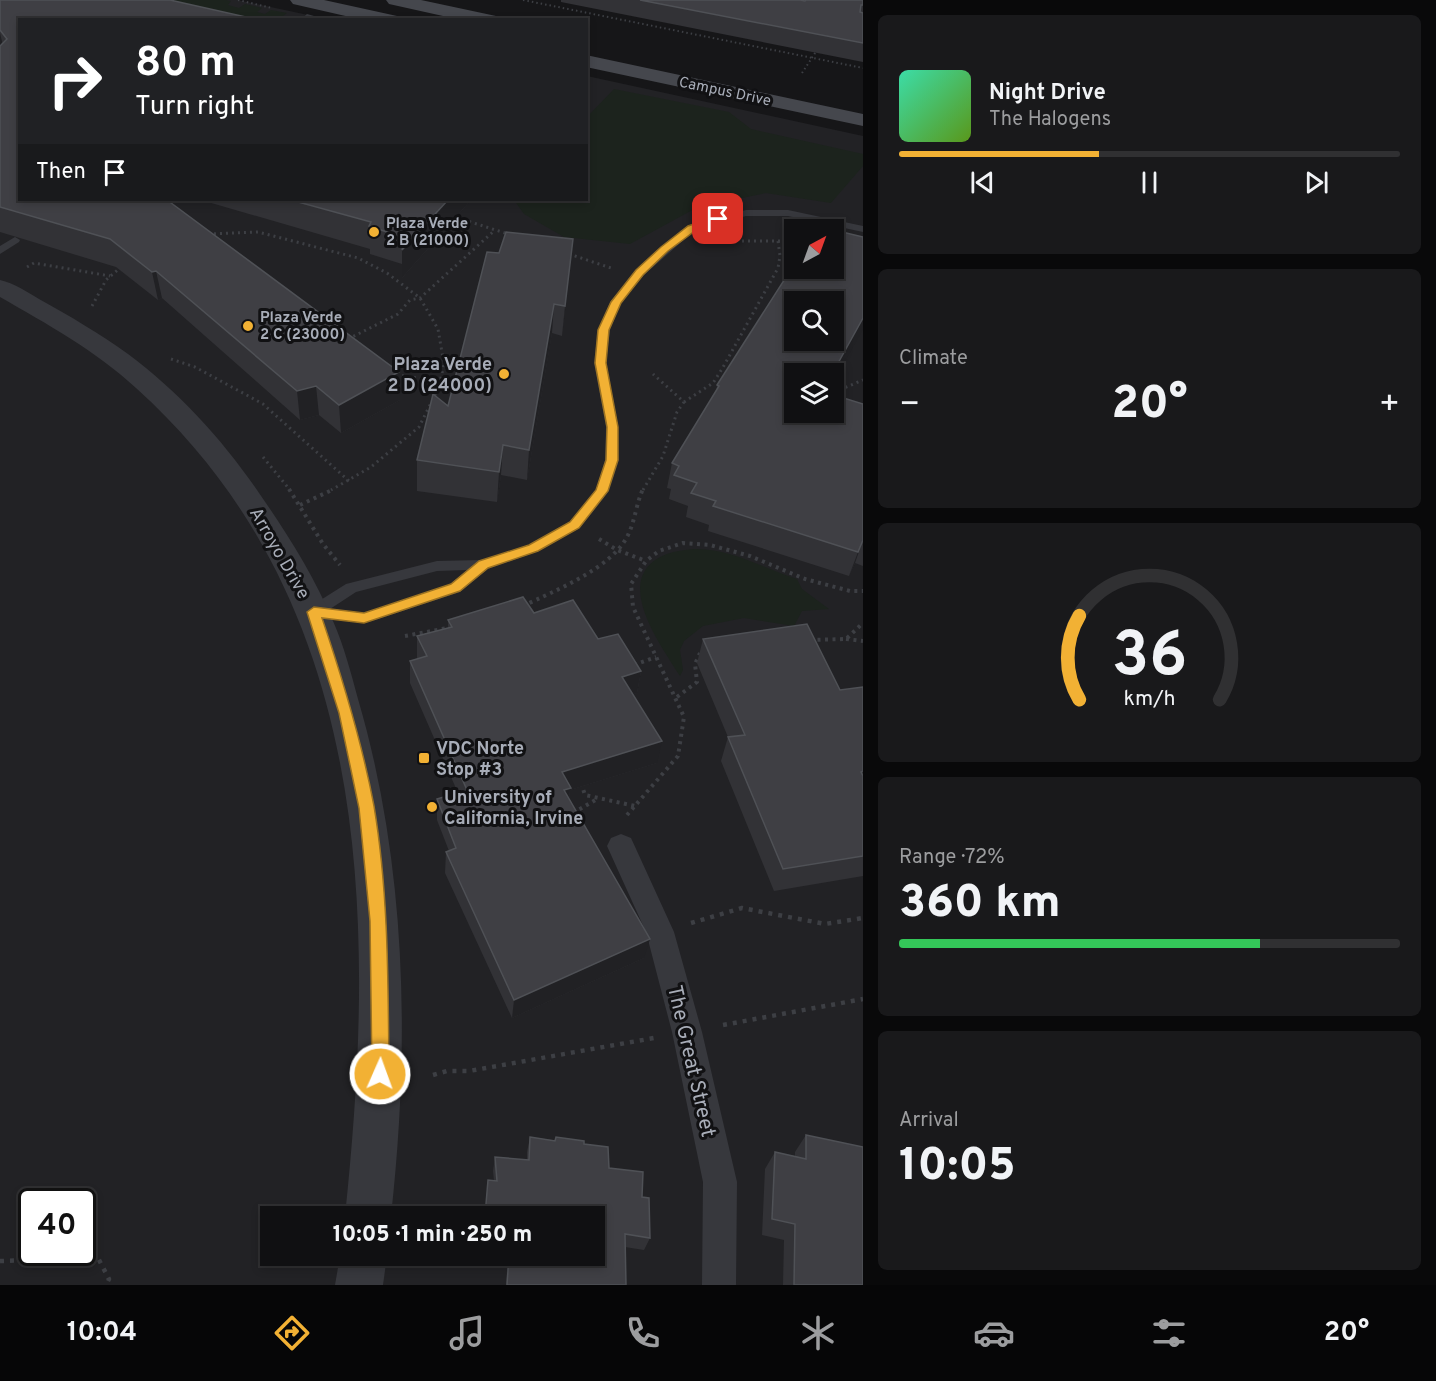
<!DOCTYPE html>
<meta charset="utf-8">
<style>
body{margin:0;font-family:Overpass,sans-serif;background:#19191b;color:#f1f3f6;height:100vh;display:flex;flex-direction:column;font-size:22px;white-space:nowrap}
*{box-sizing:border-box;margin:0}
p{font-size:20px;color:#9c9d9f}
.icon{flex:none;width:33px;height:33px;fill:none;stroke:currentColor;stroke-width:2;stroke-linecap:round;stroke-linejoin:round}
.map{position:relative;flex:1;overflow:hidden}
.drawer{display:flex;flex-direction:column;gap:15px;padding:15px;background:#09090a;width:573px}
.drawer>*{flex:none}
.banner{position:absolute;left:18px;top:18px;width:570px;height:183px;border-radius:0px;box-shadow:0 3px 9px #0003,0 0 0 2px #303032;background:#202124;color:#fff;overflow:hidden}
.needle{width:39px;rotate:41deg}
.controls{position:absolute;left:784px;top:219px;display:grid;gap:12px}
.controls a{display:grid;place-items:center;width:60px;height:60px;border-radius:0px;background:#101012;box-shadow:0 3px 9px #0003,0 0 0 2px #303032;font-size:30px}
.speed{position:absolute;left:18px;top:1188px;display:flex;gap:12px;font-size:30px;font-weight:700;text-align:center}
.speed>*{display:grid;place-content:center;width:78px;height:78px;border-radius:50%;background:#101012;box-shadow:0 3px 9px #0003,0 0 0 2px #303032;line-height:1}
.speed .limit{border:3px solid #111;border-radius:9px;background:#fff;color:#111}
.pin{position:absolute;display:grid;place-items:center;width:51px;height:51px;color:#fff;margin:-26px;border-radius:12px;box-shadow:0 3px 9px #0006}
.me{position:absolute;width:66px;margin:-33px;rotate:2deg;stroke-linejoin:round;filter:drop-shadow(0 0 4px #0008)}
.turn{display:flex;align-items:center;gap:21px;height:126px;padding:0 18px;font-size:27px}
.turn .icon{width:78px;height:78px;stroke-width:2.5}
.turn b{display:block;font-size:42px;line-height:51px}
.then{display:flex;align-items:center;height:57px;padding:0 18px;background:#0003;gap:12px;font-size:22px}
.big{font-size:45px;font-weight:800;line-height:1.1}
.drawer .card{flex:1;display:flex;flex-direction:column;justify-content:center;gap:9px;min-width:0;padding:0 21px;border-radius:9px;background:#19191b}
.drawer .dial{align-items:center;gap:0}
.dial svg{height:156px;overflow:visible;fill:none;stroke:#303032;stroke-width:7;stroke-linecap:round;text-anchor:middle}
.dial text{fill:#f1f3f6;stroke:none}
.song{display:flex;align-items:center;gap:18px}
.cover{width:72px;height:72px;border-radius:9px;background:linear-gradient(135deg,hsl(160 70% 55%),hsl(90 70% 35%))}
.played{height:6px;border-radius:3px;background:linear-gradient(90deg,#f2b134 40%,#303032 40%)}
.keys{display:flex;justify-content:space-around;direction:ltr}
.heat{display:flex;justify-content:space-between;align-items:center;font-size:33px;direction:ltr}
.charge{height:9px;border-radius:4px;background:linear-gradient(90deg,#34c759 72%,#303032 0)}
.trip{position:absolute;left:260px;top:1206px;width:345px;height:60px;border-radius:0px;background:#101012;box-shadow:0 3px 9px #0003,0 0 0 2px #303032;font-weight:800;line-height:60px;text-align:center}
.dock{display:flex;height:96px;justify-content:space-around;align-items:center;background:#060607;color:#9c9d9f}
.dock .icon{width:42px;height:42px}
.dock .active{color:#f2b134}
.dock b{font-size:27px;color:#f1f3f6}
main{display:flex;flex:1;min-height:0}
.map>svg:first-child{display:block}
.built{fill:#222225;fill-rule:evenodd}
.green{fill:#1c231d}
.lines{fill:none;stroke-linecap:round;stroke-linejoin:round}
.path-far3{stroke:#3d3f44;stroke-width:2;stroke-dasharray:1.5 3;stroke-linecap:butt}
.path-far2{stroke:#3d3f44;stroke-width:3;stroke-dasharray:2 4;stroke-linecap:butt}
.path-far1{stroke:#3d3f44;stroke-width:4;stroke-dasharray:3 4.5;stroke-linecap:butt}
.path{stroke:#3d3f44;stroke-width:4.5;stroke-dasharray:4 6;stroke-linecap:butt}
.service{fill:#37383d;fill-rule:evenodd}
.pedestrian{fill:#37383d;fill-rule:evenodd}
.tertiary{fill:#37383d;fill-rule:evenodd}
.secondary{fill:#45474d;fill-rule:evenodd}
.wall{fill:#323236}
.shaded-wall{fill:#212124}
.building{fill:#3f3f44;stroke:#4f5156;stroke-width:1.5;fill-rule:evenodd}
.route{fill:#f2b134;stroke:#9d7322;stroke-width:1.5}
.poi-dot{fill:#f2b134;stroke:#111113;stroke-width:2}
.labels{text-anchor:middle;stroke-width:6;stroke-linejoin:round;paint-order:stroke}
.far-street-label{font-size:15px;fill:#a8adb8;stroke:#111113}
.far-poi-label{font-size:15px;font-weight:bold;fill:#a8adb8;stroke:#111113;text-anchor:start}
.poi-label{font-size:18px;font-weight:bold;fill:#a8adb8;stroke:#111113;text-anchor:start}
.street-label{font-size:18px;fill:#a8adb8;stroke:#111113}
.near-street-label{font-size:21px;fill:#a8adb8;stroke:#111113}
</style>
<main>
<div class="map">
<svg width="863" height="1285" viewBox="0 0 863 1285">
<rect width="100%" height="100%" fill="#161618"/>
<path class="built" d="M0,0H237L327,19L20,20V200H586L587,76L863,136V1285H0ZM795,230H834V268H795ZM795,302H834V340H795ZM795,374H834V412H795ZM32,1202H82V1252H32ZM270,1216H594V1256H270Z"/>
<g class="green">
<path d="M146,0H226L231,1L228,5L239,8L245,4L262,8L257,12L265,14L271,10L287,13L279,19L202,20Z"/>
<path d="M614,89L729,112L751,129L863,154V166L831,203L766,193L698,207L630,244L564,237L524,214L514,200H586L587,117Z"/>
<path d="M694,549C730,548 763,568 797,579L802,589L829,609L802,611L794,626L744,618L703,626L684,641L680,650L683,670L680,676C660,644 609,576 667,554C675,551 685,550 694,549Z"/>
</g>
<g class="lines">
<g class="path-far3">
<path d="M238,0L272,8"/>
<path d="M523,0L863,68"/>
<path d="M802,73L817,50"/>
</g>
<g class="path-far2">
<path d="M452,216L508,234"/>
<path d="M208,234L258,232L358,258L387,273L420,298L438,329L444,364L439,387L419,427L371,467L331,490"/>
<path d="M742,241H794"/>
<path d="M569,254L611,268"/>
<path d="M27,267L34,263L110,276"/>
<path d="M92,306L106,280L121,267"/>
<path d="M348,339L398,314L410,300L420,298L494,231"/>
<path d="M171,359L195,367L263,404L349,481"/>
<path d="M396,375L441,381"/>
<path d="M834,401L844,388L863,380"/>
<path d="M684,402L713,383L722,369L778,268L780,256L778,241"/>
<path d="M263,457L290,490"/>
<path d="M643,490L663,456L677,412L684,402L653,374"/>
</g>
<g class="path-far1">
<path d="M289,489L323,544L340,565"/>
<path d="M300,505L334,489"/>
<path d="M599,539L617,550L646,561"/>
<path d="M523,606C554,591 610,569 627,537C635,522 636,504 643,489"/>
<path d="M405,636L453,627"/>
<path d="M846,639L863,641"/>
<path d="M810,640L846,639L863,623"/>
<path d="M634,665L656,657"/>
<path d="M677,697L697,682L695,664L700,653"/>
<path d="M581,783L585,795L635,806"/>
<path d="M573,813L597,799"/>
<path d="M627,815L678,756L684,717L633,607L631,584L646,561L659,551L683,543L710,545L750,556L805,579L850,591H863"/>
</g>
<g class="path">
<path d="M691,923L742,908L825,924L863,918"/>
<path d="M723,1025L863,999"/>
<path d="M433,1075L447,1071H469L654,1038"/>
<path d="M0,1261L98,1258L109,1279L106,1285"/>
</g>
<g class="service">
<path d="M307,14L314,16L310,20H300Z"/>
<path d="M746,210H788L863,226V232L788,216H746L695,230L644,275L621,303L610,330L606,363L618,427L619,460L609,491L580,528L539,551L488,569L460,592L369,622L364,623L308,616L306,612L308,608L346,584L437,561L482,560L529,545L570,522L596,490L605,460L606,427L594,363L598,330L610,302L636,271L687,226ZM467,570L450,584L364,613L330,609L356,592L437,571Z"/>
<path d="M15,237L20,240L19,242L0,254V246Z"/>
</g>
<path class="pedestrian" d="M621,834L631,838L674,932L702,1032L737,1182L736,1285H702L703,1182L672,1032L646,932L607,846L611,838Z"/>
<g class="tertiary">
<path d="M0,280C14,283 27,292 39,299C70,316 100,334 128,354C179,392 223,440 259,493C287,533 314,576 333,621C344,646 351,673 358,699C407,866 410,1045 391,1216H345C376,921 375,603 136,388C96,351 47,324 0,297Z"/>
<path d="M340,1256H387L383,1285H335Z"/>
</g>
<g class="secondary">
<path d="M290,0H324L397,16L399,20H363L293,4Z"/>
<path d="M386,0H421L496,16L498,20H461L389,4Z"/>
<path d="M586,55L863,114V126L586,67Z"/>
</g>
</g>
<g class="wall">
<path d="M0,0L20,20V200H167L400,400L341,433L319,415L300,420L162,298L158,300L116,267L0,232Z"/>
<path d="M561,0H863V62L561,2Z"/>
<path d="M201,200H471L402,278V264L370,254V249Z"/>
<path d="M573,239L562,336L552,333L527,480L501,475L497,502L417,491V460L448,406L499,253Z"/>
<path d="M717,385L795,412L863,404V566L855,563L849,576L708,531L709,525L686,517L688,506L669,499L671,489L667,488L672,463L716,392Z"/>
<path d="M534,613L598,639L641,671L637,693L633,694L657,763L570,790L569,799L644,958L512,1018L445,873L446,852L449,851L437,820V799L458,793L410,683V661L417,659V636L448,628V620Z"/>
<path d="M703,639L840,690L863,687V876L774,891L721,761L728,737L697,663Z"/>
<path d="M806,1135L863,1285H783L784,1240L762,1235L765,1169L775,1152L795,1156V1152Z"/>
<path d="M530,1137L584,1144L642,1197L650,1238L644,1250L625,1247L626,1285H506L508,1256H594V1216H485L488,1180L494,1181L493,1171L495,1157L527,1160V1152Z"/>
</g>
<g class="shaded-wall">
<path d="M0,33L5,54L0,57Z"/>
<path d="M448,200H471L402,278V250Z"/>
<path d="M573,239L570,268L562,336L565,306Z"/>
<path d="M156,271L162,298L158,300L152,272Z"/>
<path d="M554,304L552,333L527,480L529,450Z"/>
<path d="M863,318V329L834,381V374H832Z"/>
<path d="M399,372L400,400L341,433L339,405Z"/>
<path d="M316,386L319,415L300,420L297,391Z"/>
<path d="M503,445L501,475L497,502L499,472Z"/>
<path d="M863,540L855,563L849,576L858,552Z"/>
<path d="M641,671L637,693L618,699L622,677Z"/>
<path d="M662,741L657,763L570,790L568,808L561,811L562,772Z"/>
<path d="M650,939L644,958L512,1018L514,1000Z"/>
</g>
<g class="building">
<path d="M0,0H170L259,20H20V200H167L399,372L339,405L316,386L297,391L156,271L152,272L110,239L0,207V46L7,39L0,30Z"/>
<path d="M640,0H800L805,1L806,0H863V5H861L860,12L863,13V43Z"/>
<path d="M324,17L338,20H319Z"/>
<path d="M291,200H448L402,250L405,238L369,226L371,222Z"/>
<path d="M838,231L863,237V318L832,374H795V412H834V395L863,404V540L858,552L713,506L716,501L691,493L697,483L674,475L679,466L672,463L719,386L717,385L795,263V268H834V238ZM795,302H834V340H795Z"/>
<path d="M506,232L573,239L565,306L554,304L529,450L503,445L499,472L417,460L433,394L448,406L487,252L499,253Z"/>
<path d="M523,597L534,613L573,600L598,639L618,634L641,671L622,677L662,741L562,772L571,788L564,790L650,939L514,1000L446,852L456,848L437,799L467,790L410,661L427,656L417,636L452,627L448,620Z"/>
<path d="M807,624L840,690L863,687V771L861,772L863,776V856L783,869L728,737L745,735L703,639Z"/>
<path d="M806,1135L863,1147V1285H794L795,1224L772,1219L775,1152L806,1159Z"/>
<path d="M530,1137L555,1141L556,1137L584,1141V1144L608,1147L609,1168L643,1172L642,1197L649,1198L650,1238L625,1234L626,1285H507L509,1256H594V1216H485L488,1180L497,1181L495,1157L529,1160Z"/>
</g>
<path class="route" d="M714,217L723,219L695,231L668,251L643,275L621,303L609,330L606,363L618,427V460L608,491L579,528L538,551L488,568L460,591L364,623L322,618C343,680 362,742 374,806C389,895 388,985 389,1074L387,1080L380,1083L374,1080L372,1074L370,921L359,808L339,713L307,612L314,607L364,613L451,584L479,561L529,545L570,522L596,490L606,460L607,427L595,363L598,330L611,302L636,270L661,247L688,226Z"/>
<g class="poi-dot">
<circle cx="374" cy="232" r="6"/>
<circle cx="248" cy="326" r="6"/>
<circle cx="504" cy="374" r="6"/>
<rect x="418" y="752" width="12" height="12" rx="3"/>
<circle cx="432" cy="807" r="6"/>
</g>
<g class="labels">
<g class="far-street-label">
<text transform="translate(725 91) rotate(12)" y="5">Campus Drive</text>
</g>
<g class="far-poi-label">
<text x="386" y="228">Plaza Verde<tspan x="386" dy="17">2 B (21000)</tspan></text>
<text x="260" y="322">Plaza Verde<tspan x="260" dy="17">2 C (23000)</tspan></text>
</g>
<g class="poi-label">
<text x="492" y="370" text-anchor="end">Plaza Verde<tspan x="492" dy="21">2 D (24000)</tspan></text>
<text x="436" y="754">VDC Norte<tspan x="436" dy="21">Stop #3</tspan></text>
<text x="444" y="803">University of<tspan x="444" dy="21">California, Irvine</tspan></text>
</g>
<g class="street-label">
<text transform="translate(280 553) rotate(60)" y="6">Arroyo Drive</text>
</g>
<g class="near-street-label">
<text transform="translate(692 1061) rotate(77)" y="7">The Great Street</text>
</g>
</g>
</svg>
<div class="controls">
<a><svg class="needle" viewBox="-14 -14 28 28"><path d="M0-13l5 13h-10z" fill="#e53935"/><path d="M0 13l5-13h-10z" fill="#9c9d9f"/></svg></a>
<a><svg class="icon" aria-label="search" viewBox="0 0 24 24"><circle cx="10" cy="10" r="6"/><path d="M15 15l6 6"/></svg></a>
<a><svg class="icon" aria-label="layers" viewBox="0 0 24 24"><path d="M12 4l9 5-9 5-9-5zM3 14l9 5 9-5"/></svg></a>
</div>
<div class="speed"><div class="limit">40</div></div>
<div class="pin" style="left:718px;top:219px;background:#d93025"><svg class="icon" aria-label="arrive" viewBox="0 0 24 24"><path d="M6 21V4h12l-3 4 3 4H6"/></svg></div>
<svg class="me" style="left:380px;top:1074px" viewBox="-20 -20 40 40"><circle r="17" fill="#f2b134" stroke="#fff" stroke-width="3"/><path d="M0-11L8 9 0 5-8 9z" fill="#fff"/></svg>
<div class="trip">10:05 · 1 min · 250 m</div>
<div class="banner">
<div class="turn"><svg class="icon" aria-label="right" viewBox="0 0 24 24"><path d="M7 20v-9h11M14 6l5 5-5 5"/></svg><div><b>80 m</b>Turn right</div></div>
<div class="then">Then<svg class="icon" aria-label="arrive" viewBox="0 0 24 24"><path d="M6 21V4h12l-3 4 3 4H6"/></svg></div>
</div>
</div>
<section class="drawer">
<div class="card">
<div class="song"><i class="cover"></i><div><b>Night Drive</b><p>The Halogens</p></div></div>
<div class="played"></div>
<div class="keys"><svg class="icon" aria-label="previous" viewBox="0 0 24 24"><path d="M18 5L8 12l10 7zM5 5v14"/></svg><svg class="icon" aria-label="pause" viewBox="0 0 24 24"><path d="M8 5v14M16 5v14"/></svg><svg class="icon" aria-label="next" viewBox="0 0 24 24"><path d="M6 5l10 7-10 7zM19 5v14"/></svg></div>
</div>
<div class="card"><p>Climate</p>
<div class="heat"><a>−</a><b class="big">20°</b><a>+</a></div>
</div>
<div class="card dial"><svg viewBox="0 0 100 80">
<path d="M14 69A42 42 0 1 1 86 69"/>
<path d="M14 69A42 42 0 0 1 14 26" stroke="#f2b134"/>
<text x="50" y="56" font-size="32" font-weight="700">36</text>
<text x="50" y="72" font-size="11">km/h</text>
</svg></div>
<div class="card"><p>Range · 72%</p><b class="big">360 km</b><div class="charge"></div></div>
<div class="card"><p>Arrival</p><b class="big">10:05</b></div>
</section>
</main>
<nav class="dock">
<b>10:04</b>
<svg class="icon active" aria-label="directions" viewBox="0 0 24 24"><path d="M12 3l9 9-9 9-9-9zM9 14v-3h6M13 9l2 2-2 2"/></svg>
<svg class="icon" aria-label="music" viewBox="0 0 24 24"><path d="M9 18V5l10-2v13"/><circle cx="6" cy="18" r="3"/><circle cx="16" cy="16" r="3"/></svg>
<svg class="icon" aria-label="phone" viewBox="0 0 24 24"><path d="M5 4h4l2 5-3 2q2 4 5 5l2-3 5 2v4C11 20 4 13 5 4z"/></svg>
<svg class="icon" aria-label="climate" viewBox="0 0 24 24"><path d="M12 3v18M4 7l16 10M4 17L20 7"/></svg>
<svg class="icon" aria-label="car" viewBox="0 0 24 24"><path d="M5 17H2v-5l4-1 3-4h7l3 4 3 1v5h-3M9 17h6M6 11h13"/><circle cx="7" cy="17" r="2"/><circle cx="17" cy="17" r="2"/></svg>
<svg class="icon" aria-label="filters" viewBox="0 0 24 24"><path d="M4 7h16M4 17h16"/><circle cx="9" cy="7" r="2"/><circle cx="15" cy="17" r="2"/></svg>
<b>20°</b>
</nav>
